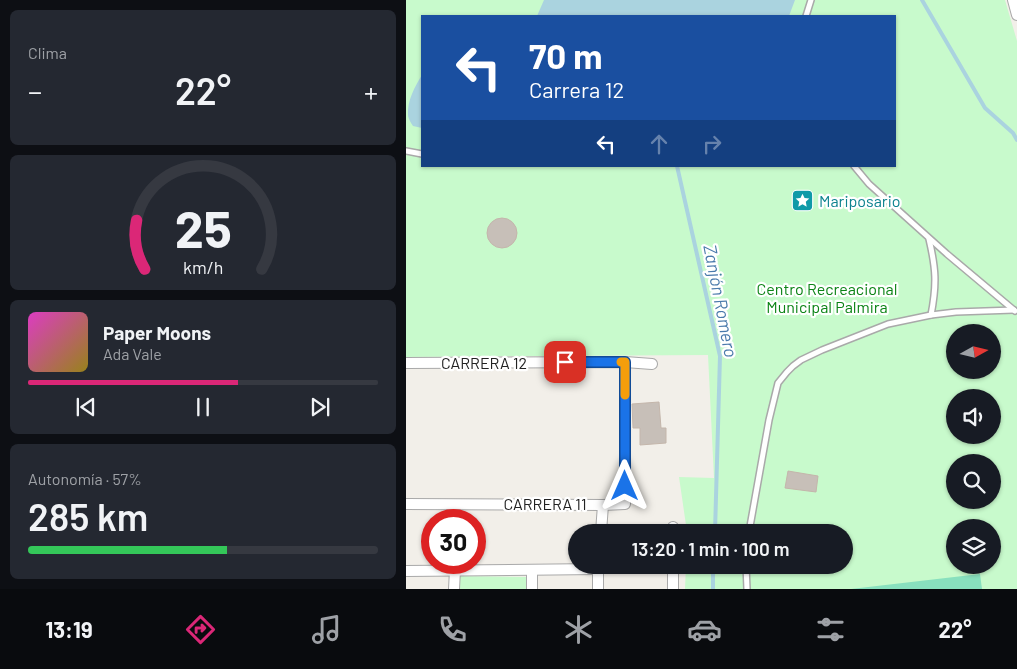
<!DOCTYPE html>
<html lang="es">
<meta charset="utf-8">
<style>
body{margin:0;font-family:Barlow,sans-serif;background:#242831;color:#f1f3f6;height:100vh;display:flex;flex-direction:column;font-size:19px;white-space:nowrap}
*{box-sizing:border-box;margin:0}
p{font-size:16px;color:#9ea1a6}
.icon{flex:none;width:28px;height:28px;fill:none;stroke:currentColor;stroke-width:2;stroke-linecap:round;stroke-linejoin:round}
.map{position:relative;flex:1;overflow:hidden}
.sheet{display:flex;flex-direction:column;gap:10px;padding:10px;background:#0d0f14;width:406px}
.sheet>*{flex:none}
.top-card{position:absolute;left:15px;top:15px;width:475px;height:152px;border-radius:0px;box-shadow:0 1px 4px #0004;background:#1a4fa0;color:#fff;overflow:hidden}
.needle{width:32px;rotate:82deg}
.buttons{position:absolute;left:540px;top:324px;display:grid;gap:10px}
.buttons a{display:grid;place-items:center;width:55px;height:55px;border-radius:50%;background:#171b24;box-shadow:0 1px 4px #0004;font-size:25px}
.speed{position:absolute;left:15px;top:509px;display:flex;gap:10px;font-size:25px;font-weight:700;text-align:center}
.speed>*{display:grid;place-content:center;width:65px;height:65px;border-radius:50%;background:#171b24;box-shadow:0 1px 4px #0004;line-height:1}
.speed .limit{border:8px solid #d22;background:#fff;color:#111}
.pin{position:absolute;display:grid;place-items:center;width:42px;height:42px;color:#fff;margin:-21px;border-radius:10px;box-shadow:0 2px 8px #0006}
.me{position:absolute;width:55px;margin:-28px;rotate:0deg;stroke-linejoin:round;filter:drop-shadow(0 0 4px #0008)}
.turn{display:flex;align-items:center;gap:18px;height:105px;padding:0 25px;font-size:22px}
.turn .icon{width:65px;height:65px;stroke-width:2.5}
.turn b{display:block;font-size:35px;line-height:42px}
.lanes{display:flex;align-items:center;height:48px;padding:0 25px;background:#0003;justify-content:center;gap:25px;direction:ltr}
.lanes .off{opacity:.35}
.big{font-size:38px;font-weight:600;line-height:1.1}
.sheet .widget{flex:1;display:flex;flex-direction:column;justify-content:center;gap:8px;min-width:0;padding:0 18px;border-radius:8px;background:#242831}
.sheet .dial{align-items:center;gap:0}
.dial svg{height:130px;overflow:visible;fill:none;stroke:#363941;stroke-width:7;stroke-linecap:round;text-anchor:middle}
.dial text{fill:#f1f3f6;stroke:none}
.song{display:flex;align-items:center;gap:15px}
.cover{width:60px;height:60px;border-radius:8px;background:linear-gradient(135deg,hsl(310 70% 55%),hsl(50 70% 35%))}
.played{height:5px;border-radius:2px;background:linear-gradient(90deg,#db2777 60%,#363941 60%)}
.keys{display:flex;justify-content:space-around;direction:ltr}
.heat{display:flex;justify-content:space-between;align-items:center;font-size:28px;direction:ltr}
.charge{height:8px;border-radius:4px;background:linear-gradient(90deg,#34c759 57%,#363941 0)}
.trip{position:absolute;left:162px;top:524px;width:285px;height:50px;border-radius:25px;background:#171b24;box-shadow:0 1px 4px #0004;font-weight:600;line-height:50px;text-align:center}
.dock{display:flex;height:80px;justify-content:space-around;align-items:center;background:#090b0e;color:#9ea1a6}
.dock .icon{width:35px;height:35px}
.dock .selected{color:#db2777}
.dock b{font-size:22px;color:#f1f3f6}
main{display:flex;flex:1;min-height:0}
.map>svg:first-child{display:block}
.park{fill:#c8facc;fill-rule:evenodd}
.pitch{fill:#88e0be}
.water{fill:#aad3df}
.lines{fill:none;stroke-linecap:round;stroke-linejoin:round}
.stream{stroke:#aad3df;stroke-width:4}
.building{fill:#c7bfb8;stroke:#c4b6ab}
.service-casing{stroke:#a9a9a9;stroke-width:8}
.minor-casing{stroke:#a9a9a9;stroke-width:12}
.service{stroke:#fff;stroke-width:5}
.minor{stroke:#fff;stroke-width:10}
.route-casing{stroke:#114b97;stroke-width:12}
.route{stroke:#1a73e8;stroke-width:9}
.slow{stroke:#f59e0b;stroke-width:9}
.labels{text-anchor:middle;stroke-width:4.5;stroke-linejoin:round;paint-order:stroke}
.culture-label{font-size:16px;fill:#0d838f;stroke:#fff;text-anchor:start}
.park-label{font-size:16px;fill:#0c8416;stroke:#fff}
.street-label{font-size:16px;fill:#222;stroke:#fff}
.water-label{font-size:18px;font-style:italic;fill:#4a7aab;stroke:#fff}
</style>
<main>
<section class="sheet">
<div class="widget"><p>Clima</p>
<div class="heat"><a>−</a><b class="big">22°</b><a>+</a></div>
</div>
<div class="widget dial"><svg viewBox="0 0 100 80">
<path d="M14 69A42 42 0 1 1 86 69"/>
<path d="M14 69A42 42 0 0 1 9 39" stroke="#db2777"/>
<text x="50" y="56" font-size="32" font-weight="700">25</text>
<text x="50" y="72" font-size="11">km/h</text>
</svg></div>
<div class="widget">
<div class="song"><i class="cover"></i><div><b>Paper Moons</b><p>Ada Vale</p></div></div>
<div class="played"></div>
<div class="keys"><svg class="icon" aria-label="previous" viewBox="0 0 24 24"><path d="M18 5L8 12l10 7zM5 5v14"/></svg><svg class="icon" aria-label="pause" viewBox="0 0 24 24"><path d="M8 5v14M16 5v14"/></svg><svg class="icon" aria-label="next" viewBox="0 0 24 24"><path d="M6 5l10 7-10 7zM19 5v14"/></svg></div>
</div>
<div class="widget"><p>Autonomía · 57%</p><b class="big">285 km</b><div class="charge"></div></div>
</section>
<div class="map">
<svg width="611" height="589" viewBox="0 0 611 589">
<rect width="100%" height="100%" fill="#f2efe9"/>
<g class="park">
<path d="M0,0H599L611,41V589H279L280,565H439V532H281L273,477L308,478L302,355L0,357ZM16,16H489V166H16ZM549,332H586V370H549ZM549,398H586V435H549ZM549,462H586V500H549ZM549,528H586V565H549Z"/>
<path d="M54,576L121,577V589H53Z"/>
</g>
<path class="pitch" d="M574,574L576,589H445Z"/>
<g class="water">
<path d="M138,0H389L383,16H131Z"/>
<path d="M16,75V128L7,126C5,123 2,118 2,115C1,101 9,86 16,75Z"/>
</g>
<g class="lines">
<g class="stream">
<path d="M516,0L579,108L607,133L611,140"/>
<path d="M271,166L314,356L309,532"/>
<path d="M307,589V565"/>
</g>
</g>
<g class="building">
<circle cx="96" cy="233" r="15"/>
<path d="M253,402L255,428H260V443L234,445V428H227L226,404Z"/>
<path d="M382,471L412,476L410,492L379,488Z"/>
</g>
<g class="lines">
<defs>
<g id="service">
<path d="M400,16L405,0"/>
<path d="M0,151L16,154"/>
<path d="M448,166L463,184L541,254L609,311"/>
<path d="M523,239C530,269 531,284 525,315"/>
<path d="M343,532L363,420L372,383L381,372L387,366L395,360L416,350L482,324L525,315L550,312L608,310"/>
<path d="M340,565L341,589"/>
</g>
<g id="minor">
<path d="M607,0L611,15"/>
<path d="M0,363L219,362L246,364"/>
<path d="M0,504L197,505L219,504V362"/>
<path d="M195,532L197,505"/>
<path d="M267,532V527"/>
<path d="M0,571L192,569"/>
<path d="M48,589L49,570"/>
<path d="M126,589V570"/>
<path d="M192,589V565"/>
<path d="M267,589V565"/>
</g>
</defs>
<use href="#service" class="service-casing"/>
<use href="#minor" class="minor-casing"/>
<use href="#service" class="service"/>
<use href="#minor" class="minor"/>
</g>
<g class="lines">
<defs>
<path id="route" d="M159,362H219V486"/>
</defs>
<use href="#route" class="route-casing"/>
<use href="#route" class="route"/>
<path class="slow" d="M215,362H219V395"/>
</g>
<defs>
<symbol id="sight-square" viewBox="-11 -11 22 22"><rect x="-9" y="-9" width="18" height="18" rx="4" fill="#0f9aa8" stroke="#fff"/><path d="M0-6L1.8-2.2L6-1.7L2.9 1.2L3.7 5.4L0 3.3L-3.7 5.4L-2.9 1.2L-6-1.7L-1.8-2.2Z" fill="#fff"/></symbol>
</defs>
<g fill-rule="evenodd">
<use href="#sight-square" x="384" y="188" width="25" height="25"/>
</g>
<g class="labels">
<g class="culture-label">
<text x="413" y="207">Mariposario</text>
</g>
<g class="park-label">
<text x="421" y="295">Centro Recreacional<tspan x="421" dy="18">Municipal Palmira</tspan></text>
</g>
<g class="street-label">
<text x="78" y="369">CARRERA 12</text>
<text x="139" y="510">CARRERA 11</text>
</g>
<g class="water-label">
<text transform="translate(314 301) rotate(79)" y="6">Zanjón Romero</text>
</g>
</g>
</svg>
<div class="buttons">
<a><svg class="needle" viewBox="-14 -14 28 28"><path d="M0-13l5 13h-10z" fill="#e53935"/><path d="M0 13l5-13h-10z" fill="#9ea1a6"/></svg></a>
<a><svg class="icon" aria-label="sound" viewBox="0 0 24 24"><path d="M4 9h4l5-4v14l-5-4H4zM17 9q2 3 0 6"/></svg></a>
<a><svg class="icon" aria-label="search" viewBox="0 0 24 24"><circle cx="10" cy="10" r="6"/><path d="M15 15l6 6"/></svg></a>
<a><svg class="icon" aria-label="layers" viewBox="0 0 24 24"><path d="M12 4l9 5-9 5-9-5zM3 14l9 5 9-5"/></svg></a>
</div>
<div class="speed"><div class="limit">30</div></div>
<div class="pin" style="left:159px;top:362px;background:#d93025"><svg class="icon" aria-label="arrive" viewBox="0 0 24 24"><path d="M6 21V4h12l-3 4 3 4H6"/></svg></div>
<svg class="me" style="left:219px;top:486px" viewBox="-20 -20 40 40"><path d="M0-17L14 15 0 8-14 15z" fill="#1a73e8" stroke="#fff" stroke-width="4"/></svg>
<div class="trip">13:20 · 1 min · 100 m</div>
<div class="top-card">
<div class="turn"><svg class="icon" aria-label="left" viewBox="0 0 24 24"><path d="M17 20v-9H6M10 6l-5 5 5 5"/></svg><div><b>70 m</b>Carrera 12</div></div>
<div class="lanes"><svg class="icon" aria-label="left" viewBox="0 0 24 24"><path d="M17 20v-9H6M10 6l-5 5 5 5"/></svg><svg class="icon off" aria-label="ahead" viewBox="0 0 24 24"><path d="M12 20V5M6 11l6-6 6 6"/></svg><svg class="icon off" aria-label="right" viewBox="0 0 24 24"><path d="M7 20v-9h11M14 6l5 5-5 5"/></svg></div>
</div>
</div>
</main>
<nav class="dock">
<b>13:19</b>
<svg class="icon selected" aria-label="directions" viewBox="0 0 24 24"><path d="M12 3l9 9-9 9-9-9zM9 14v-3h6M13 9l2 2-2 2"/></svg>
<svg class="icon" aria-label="music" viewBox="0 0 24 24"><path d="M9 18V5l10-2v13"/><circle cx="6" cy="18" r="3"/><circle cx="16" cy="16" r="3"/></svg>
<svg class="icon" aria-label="phone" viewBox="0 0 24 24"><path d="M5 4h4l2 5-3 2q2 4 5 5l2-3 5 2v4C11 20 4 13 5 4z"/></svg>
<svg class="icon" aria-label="climate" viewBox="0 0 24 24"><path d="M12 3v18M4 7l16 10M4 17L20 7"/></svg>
<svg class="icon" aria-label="car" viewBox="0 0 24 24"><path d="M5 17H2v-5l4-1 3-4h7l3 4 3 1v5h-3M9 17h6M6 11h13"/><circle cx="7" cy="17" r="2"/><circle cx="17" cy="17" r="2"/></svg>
<svg class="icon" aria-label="filters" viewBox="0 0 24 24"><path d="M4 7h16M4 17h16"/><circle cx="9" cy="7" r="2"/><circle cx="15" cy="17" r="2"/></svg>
<b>22°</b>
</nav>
